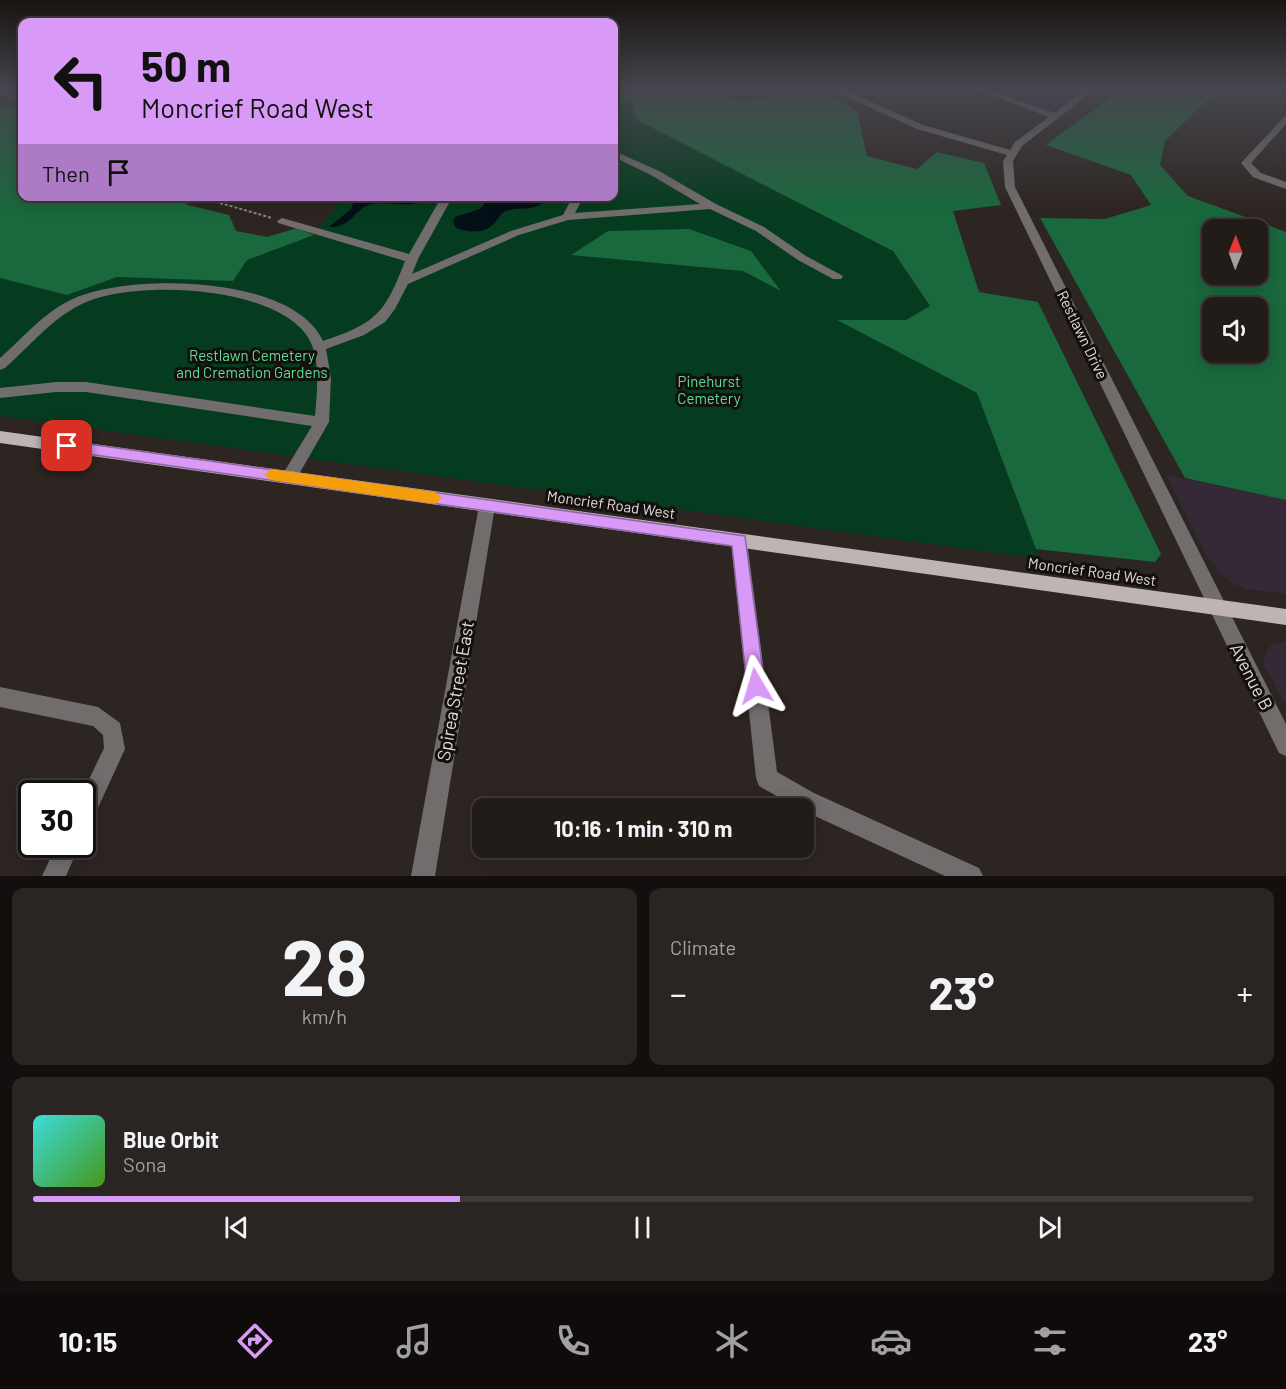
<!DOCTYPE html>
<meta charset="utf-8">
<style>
body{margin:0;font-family:Barlow,sans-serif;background:#2a2522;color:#f1f3f6;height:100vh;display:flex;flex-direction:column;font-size:22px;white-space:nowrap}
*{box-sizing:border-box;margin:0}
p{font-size:20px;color:#a2a1a2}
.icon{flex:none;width:33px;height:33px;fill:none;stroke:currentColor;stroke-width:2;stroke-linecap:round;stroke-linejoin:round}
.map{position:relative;height:876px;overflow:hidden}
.side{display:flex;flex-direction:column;gap:12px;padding:12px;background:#130f0e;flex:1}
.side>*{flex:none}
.top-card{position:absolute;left:18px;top:18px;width:600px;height:183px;border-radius:12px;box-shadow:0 3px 15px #0003,0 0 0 2px #3f3a38;background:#d99af7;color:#111;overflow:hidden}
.needle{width:39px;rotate:1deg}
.buttons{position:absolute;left:1202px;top:219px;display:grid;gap:12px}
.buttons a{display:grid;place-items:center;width:66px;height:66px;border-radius:12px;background:#221c19;box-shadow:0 3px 15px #0003,0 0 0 2px #3f3a38;font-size:30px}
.speed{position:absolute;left:18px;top:780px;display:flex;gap:12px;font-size:30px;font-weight:700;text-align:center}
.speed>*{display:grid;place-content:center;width:78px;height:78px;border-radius:50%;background:#221c19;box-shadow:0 3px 15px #0003,0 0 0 2px #3f3a38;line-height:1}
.speed .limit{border:3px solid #111;border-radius:9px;background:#fff;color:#111}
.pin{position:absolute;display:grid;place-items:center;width:51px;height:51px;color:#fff;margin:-26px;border-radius:12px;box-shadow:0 3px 9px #0006}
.me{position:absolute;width:66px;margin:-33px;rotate:353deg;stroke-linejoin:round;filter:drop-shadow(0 0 4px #0008)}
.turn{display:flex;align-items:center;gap:21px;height:126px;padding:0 24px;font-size:27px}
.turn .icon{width:78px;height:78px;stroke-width:2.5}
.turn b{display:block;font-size:42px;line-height:51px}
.then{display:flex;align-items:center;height:57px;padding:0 24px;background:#0003;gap:12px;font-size:22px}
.big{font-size:45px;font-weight:700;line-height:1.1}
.side .widget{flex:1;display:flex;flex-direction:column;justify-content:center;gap:9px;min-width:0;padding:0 21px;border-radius:12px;background:#2a2522}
.side .dial{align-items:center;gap:0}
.dial b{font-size:78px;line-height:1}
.song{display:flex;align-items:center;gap:18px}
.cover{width:72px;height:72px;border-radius:9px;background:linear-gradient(135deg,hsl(180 70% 55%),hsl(100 70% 35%))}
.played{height:6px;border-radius:3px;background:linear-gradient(90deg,#d99af7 35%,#3f3a38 35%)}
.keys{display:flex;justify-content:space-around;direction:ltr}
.heat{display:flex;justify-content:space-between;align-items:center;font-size:33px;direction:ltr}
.side .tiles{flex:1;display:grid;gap:12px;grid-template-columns:1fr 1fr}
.widget:last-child{grid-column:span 2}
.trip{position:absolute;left:472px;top:798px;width:342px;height:60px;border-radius:12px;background:#221c19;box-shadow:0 3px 15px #0003,0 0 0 2px #3f3a38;font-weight:700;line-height:60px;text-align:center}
.tab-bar{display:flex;height:96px;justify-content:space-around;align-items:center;background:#0e0b0a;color:#a2a1a2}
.tab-bar .icon{width:42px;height:42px}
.tab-bar .active{color:#d99af7}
.tab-bar b{font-size:27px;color:#f1f3f6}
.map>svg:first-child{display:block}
.commercial{fill:#352937}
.green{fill:#053c1f;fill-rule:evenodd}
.forest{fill:#1a683d;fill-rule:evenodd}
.water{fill:#040f18}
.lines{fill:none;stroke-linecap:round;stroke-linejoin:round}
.path{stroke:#8c8582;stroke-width:2;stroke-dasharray:3 2;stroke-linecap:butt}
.minor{fill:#726d6d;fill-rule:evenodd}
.major{fill:#beb4b4;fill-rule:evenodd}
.route{fill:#d99af7;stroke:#8d64a1;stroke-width:1.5}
.slow{fill:#f59e0b}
.labels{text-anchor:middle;stroke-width:6;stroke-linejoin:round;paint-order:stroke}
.street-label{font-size:15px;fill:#e1dbd9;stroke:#120f0d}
.park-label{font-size:15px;fill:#5fdf93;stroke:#120f0d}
.near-street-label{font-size:18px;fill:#e1dbd9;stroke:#120f0d}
</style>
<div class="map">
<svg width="1286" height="876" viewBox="0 0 1286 876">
<rect width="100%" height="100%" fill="#2d2521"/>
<g class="commercial">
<path d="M1054,88L1076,95L1050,112L985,89Z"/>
<path d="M1166,475L1286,500V594L1247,589L1234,584L1220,573L1206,555Z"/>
<path d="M1286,642V705L1264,665L1265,654L1271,645Z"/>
</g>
<path class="green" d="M631,100L637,120L893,251L930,306L906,320H839L977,393L1040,559L0,416V278L67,295L117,277L233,281L247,260L314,235L343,197L614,196V104ZM751,251L780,289L743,271L573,255Z"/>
<g class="forest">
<path d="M614,88H705L741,102L817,90L857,111L867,156L917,169L937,152L984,163L1001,205L953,211L979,292L1038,302L1161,554L1155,562L1036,549L977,393L837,320H906L930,306L893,251L637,120L631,100L614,104Z"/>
<path d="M1123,88H1220L1165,141L1160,165L1188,196L1286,232V500L1185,478L1040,218L1105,219L1151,205L1131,175L1046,145ZM1212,230H1257V274H1212ZM1212,308H1257V352H1212Z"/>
<path d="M13,106L22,108V196L175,197L188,205L229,215L236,231L267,237L297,228L314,235L247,260L233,281L117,277L67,295L0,278V109Z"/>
<path d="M689,229L751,251L781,291L743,271L571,255L608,231Z"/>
</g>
<g class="water">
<path d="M361,196H428V197C412,212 389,199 369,205C354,210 351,228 329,227L351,209L353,203Z"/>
<path d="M490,197V196L545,197L543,203C531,212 519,206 506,211C500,213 500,217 496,221C487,234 470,233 456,228L453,222L455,217L480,209Z"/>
</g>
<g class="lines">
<g class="path">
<path d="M0,93L22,100"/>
<path d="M196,196L272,218"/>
</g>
<g class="minor">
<path d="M834,88H841L923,125L1010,150L1015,142L1049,117L972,88H983L1054,113L1088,88H1097L1022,146L1013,161L1015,187L1286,724V756L1279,753L1005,187L1003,161L1007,155L917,129L834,91Z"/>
<path d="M1286,115V124L1251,163L1261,173L1286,182V189L1253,177L1241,163Z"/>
<path d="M614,151L659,171L716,204L764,227L806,256L843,276L841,279H833L798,260L756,231L710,209L568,220L519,235L408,284L395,309L385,322L364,335L326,349L331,378L329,422L295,481H283L281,477L312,426L86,392H56L0,398V388L56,382H86L315,416C317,392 321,360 309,339C278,285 132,279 82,304C52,318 29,347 5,368L0,370V358C24,337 46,310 75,298C132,273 293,275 323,341C377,323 385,313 405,261L278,223L277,221L282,218L409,254L442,196H453L418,259L412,274L511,231L563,215L573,196H584L575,213L700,204L651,175L614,157Z"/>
<path d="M487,499L493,501L495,506L435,876H411L479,506L481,501Z"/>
<path d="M739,534L745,536L747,541L777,772L814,793L979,868L983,876H945L804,811V808H798L759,786L756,778L731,541L733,536Z"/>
<path d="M0,687L98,707L120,723L125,749L90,825L82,828V794L104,748L103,735L93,726L0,707Z"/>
<path d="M57,844H80L66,876H42Z"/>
</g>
<path class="major" d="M0,431L1286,609V625L0,443Z"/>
</g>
<linearGradient id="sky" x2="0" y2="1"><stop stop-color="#191412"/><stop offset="0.42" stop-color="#46464e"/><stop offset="1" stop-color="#46464e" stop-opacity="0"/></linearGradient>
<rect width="1286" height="210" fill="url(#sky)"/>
<path class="route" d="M67,441L745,536L765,686L763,692L756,695L750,692L747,686L732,546L67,451L60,446Z"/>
<path class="slow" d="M271,469L435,492L442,498L435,504L271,480L264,475Z"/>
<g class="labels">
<g class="street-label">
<text transform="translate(1082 335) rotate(64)" y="5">Restlawn Drive</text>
<text transform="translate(611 505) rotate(8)" y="5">Moncrief Road West</text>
<text transform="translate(1092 572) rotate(8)" y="5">Moncrief Road West</text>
</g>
<g class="park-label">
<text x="252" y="361">Restlawn Cemetery<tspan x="252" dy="17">and Cremation Gardens</tspan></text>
<text x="709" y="387">Pinehurst<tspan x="709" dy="17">Cemetery</tspan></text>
</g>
<g class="near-street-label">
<text transform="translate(1251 677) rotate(63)" y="6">Avenue B</text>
<text transform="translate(456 691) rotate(-80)" y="6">Spirea Street East</text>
</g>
</g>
</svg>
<div class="buttons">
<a><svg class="needle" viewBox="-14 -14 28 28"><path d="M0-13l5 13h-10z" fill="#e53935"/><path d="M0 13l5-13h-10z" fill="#a2a1a2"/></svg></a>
<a><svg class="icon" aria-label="sound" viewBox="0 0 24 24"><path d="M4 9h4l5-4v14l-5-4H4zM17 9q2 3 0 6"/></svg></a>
</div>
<div class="speed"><div class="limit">30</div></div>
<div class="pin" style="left:67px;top:446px;background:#d93025"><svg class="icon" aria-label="arrive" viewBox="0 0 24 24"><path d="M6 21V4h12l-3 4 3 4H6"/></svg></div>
<svg class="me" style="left:756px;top:686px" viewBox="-20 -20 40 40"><path d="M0-17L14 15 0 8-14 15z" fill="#d99af7" stroke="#fff" stroke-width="4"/></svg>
<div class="trip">10:16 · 1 min · 310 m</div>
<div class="top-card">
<div class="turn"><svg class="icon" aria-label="left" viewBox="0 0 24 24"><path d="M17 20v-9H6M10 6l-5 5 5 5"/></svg><div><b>50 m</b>Moncrief Road West</div></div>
<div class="then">Then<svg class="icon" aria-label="arrive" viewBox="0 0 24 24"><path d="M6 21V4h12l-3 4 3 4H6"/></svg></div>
</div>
</div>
<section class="side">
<div class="tiles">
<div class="widget dial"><b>28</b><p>km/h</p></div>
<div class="widget"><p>Climate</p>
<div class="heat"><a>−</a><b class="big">23°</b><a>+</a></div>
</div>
<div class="widget">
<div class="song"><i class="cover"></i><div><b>Blue Orbit</b><p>Sona</p></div></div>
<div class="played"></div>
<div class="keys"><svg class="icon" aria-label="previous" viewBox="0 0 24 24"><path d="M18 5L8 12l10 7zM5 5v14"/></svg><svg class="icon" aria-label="pause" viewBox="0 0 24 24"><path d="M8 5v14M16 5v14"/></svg><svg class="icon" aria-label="next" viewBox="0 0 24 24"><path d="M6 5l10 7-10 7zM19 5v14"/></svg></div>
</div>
</div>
</section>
<nav class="tab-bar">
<b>10:15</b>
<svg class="icon active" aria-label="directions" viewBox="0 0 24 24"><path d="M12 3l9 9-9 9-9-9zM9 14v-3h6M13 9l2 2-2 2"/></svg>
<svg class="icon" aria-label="music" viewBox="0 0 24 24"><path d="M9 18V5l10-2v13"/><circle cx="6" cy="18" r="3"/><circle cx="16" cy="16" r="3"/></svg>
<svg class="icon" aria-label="phone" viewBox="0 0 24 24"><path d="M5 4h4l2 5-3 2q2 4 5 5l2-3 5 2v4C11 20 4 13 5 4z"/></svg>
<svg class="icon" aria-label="climate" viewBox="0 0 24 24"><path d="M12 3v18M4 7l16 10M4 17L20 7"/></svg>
<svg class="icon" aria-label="car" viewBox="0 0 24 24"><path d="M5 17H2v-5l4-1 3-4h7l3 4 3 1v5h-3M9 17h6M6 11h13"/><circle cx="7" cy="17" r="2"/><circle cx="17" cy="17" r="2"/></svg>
<svg class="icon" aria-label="filters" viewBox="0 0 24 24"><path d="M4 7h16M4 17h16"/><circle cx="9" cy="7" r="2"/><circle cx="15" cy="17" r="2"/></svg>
<b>23°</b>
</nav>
